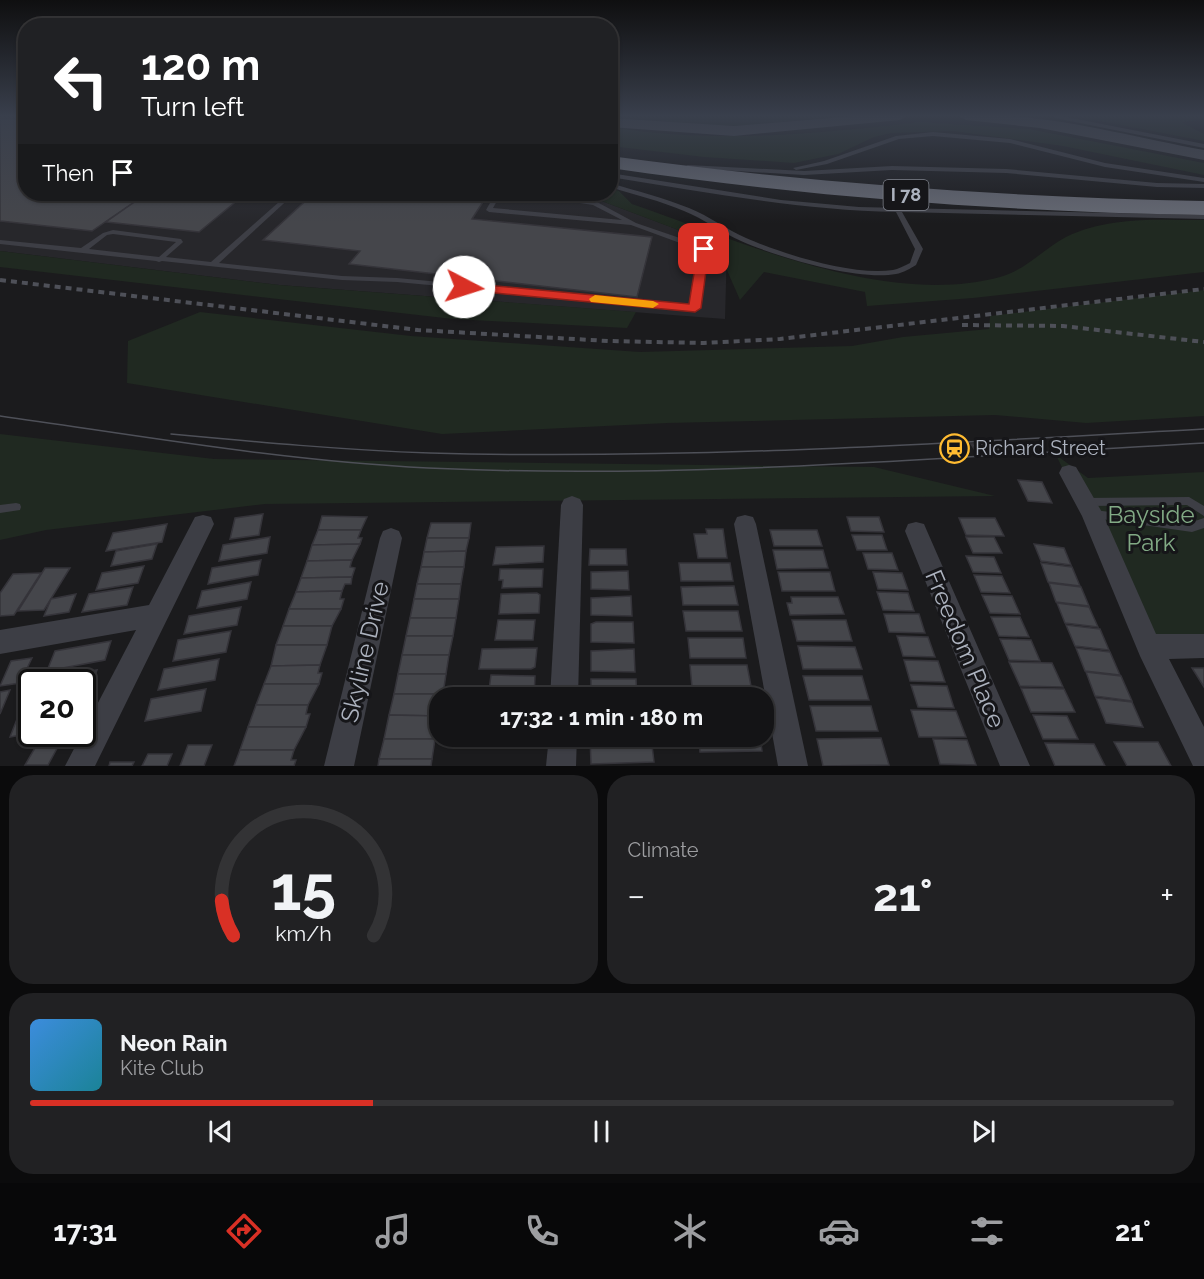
<!DOCTYPE html>
<meta charset="utf-8">
<style>
body{margin:0;font-family:Raleway,sans-serif;background:#212123;color:#f1f3f6;height:100vh;display:flex;flex-direction:column;font-size:22px;white-space:nowrap}
*{box-sizing:border-box;margin:0}
p{font-size:20px;color:#9d9ea1}
.icon{flex:none;width:33px;height:33px;fill:none;stroke:currentColor;stroke-width:2;stroke-linecap:round;stroke-linejoin:round}
.map{position:relative;height:766px;overflow:hidden}
.sheet{display:flex;flex-direction:column;gap:9px;padding:9px;background:#0b0b0c;flex:1}
.sheet>*{flex:none}
.banner{position:absolute;left:18px;top:18px;width:600px;height:183px;border-radius:24px;box-shadow:0 2px 4px #0004,0 0 0 2px #333335;background:#202124;color:#fff;overflow:hidden}
.speed{position:absolute;left:18px;top:669px;display:flex;gap:12px;font-size:30px;font-weight:700;text-align:center}
.speed>*{display:grid;place-content:center;width:78px;height:78px;border-radius:50%;background:#141416;box-shadow:0 2px 4px #0004,0 0 0 2px #333335;line-height:1}
.speed .limit{border:3px solid #111;border-radius:9px;background:#fff;color:#111}
.pin{position:absolute;display:grid;place-items:center;width:51px;height:51px;color:#fff;margin:-26px;border-radius:12px;box-shadow:0 3px 9px #0006}
.me{position:absolute;width:66px;margin:-33px;rotate:95deg;stroke-linejoin:round;filter:drop-shadow(0 0 4px #0008)}
.turn{display:flex;align-items:center;gap:21px;height:126px;padding:0 24px;font-size:27px}
.turn .icon{width:78px;height:78px;stroke-width:2.5}
.turn b{display:block;font-size:42px;line-height:51px}
.then{display:flex;align-items:center;height:57px;padding:0 24px;background:#0003;gap:12px;font-size:22px}
.big{font-size:45px;font-weight:700;line-height:1.1}
.sheet .widget{flex:1;display:flex;flex-direction:column;justify-content:center;gap:9px;min-width:0;padding:0 21px;border-radius:24px;background:#212123}
.sheet .dial{align-items:center;gap:0}
.dial svg{height:156px;overflow:visible;fill:none;stroke:#333335;stroke-width:7;stroke-linecap:round;text-anchor:middle}
.dial text{fill:#f1f3f6;stroke:none}
.song{display:flex;align-items:center;gap:18px}
.cover{width:72px;height:72px;border-radius:9px;background:linear-gradient(135deg,hsl(210 70% 55%),hsl(190 70% 35%))}
.played{height:6px;border-radius:3px;background:linear-gradient(90deg,#d93025 30%,#333335 30%)}
.keys{display:flex;justify-content:space-around;direction:ltr}
.heat{display:flex;justify-content:space-between;align-items:center;font-size:33px;direction:ltr}
.sheet .tiles{flex:1;display:grid;gap:9px;grid-template-columns:1fr 1fr}
.widget:last-child{grid-column:span 2}
.trip{position:absolute;left:429px;top:687px;width:345px;height:60px;border-radius:24px;background:#141416;box-shadow:0 2px 4px #0004,0 0 0 2px #333335;font-weight:700;line-height:60px;text-align:center}
.tab-bar{display:flex;height:96px;justify-content:space-around;align-items:center;background:#080809;color:#9d9ea1}
.tab-bar .icon{width:42px;height:42px}
.tab-bar .active{color:#d93025}
.tab-bar b{font-size:27px;color:#f1f3f6}
.map>svg:first-child{display:block}
.built{fill:#27272b}
.green{fill:#202921}
.building{fill:#45464b;stroke:#35343a;stroke-width:1.5}
.lines{fill:none;stroke-linecap:round;stroke-linejoin:round}
.lane{fill:#3d3e45;fill-rule:evenodd}
.street{fill:#3d3e45;fill-rule:evenodd}
.secondary{fill:#494b53;fill-rule:evenodd}
.highway{fill:#676a74;fill-rule:evenodd}
.tram{stroke:#4e5058;stroke-width:1.5}
.rail{stroke:#4e5058;stroke-width:4;stroke-dasharray:6 5;stroke-linecap:butt}
.route{fill:#d93025;stroke:#8d1f18;stroke-width:1.5}
.slow{fill:#f59e0b}
.labels{text-anchor:middle;stroke-width:6;stroke-linejoin:round;paint-order:stroke}
.shield{fill:#161619;stroke:#7f838c;stroke-width:1.5}
.shield-label{font-size:18px;font-weight:bold;fill:#acb2be}
.poi-label{font-size:20px;fill:#acb2be;stroke:#161619;text-anchor:start}
.near-park-label{font-size:24px;fill:#82aa85;stroke:#161619}
.near-street-label{font-size:24px;fill:#acb2be;stroke:#161619}
</style>
<div class="map">
<svg width="1204" height="766" viewBox="0 0 1204 766">
<rect width="100%" height="100%" fill="#1b1b1d"/>
<path class="built" d="M0,116H25L26,194H583L727,248L725,319L279,285L0,251Z"/>
<g class="green">
<path d="M614,116H832L756,125L715,126Z"/>
<path d="M1074,116H1204V120L1181,122L1204,134V141Z"/>
<path d="M920,122L1029,129L1204,163V175L1063,146L953,131L891,133L874,137L838,154L794,163L704,157L611,146V127C713,144 817,134 920,122Z"/>
<path d="M611,188L619,191L632,204C740,241 886,308 1000,277C1026,270 1043,249 1066,237C1109,216 1157,220 1204,220V272L973,298L867,306L865,292L764,272L740,300L726,268V248L583,194H610Z"/>
<path d="M0,251L279,285L636,312L627,328L453,319L0,267Z"/>
<path d="M1204,290V416L1086,423L995,415L667,423L442,434L127,383L128,341L200,312L411,336L640,352L852,346L903,337L989,329L990,316Z"/>
<path d="M0,434L214,459L874,467L995,496L265,504L46,530L0,540Z"/>
<path d="M1056,455L1088,478L1204,472V640L1147,641Z"/>
</g>
<g class="building">
<path d="M0,118L26,120V194H146L92,231L0,221Z"/>
<path d="M146,194H245L199,232L106,222Z"/>
<path d="M313,194H488L472,219L652,237L637,297L349,264L360,251L263,240Z"/>
<path d="M1011,442L1017,450L976,452L971,444Z"/>
<path d="M1018,480L1042,482L1052,503L1028,501Z"/>
<path d="M263,514L259,535L230,539L235,518Z"/>
<path d="M322,516L367,517L361,530H318Z"/>
<path d="M847,517H879L884,532L851,531Z"/>
<path d="M959,518H995L1004,536L966,535Z"/>
<path d="M431,523H471L469,538H427Z"/>
<path d="M167,524L162,542L106,551L113,533Z"/>
<path d="M706,529H723L727,558H698L694,534H707Z"/>
<path d="M318,530H361L358,538H362L360,544L312,545Z"/>
<path d="M770,530H817L822,546H774Z"/>
<path d="M852,535H882L887,550H857Z"/>
<path d="M270,537L267,553L219,561L223,545Z"/>
<path d="M966,537H994L1002,553H973Z"/>
<path d="M427,538H469L466,551L424,552Z"/>
<path d="M157,544L152,559L111,566L116,551Z"/>
<path d="M360,544L352,560L307,561L312,545Z"/>
<path d="M1034,544L1064,548L1071,565L1041,561Z"/>
<path d="M544,546L543,562L493,565L496,547Z"/>
<path d="M590,549H626L627,565H589Z"/>
<path d="M773,550H823L828,568L777,569Z"/>
<path d="M466,551L464,567H421L424,552Z"/>
<path d="M863,553H892L898,570L868,569Z"/>
<path d="M966,556L994,557L1001,573L973,572Z"/>
<path d="M261,560L258,575L208,584L212,568Z"/>
<path d="M352,560L350,567L355,568L352,577L301,578L307,561Z"/>
<path d="M679,563H730L733,581H681Z"/>
<path d="M1041,563L1072,567L1080,586L1048,582Z"/>
<path d="M144,566L138,583L96,590L102,573Z"/>
<path d="M421,567H464L461,584H417Z"/>
<path d="M45,568H70L44,610L18,611Z"/>
<path d="M500,569H543L542,587L502,588L503,580H499Z"/>
<path d="M628,571L629,590L591,589V572Z"/>
<path d="M778,572H830L835,591H782Z"/>
<path d="M873,572L902,573L908,590L878,589Z"/>
<path d="M41,573L14,615L0,616V593L13,574Z"/>
<path d="M974,575L1002,576L1010,593L981,592Z"/>
<path d="M352,577L351,584H345L342,591L296,592L301,578Z"/>
<path d="M251,582L247,599L197,608L202,591Z"/>
<path d="M1049,583L1081,587L1089,606L1056,602Z"/>
<path d="M417,584H461L459,599H414Z"/>
<path d="M734,586L738,605H683L681,587Z"/>
<path d="M133,587L127,605L82,612L89,594Z"/>
<path d="M342,591L340,599H344L341,609H289L296,592Z"/>
<path d="M877,592L908,593L914,611L883,610Z"/>
<path d="M537,593L540,595L539,613L499,614L501,594Z"/>
<path d="M76,594L69,612L44,616L51,599Z"/>
<path d="M982,595L1012,596L1020,614L990,613Z"/>
<path d="M631,596L632,616L591,615V598Z"/>
<path d="M791,597H838L844,614L790,615L787,603H792Z"/>
<path d="M414,599H459L456,618H410Z"/>
<path d="M1057,603L1089,607L1098,627L1065,623Z"/>
<path d="M241,607L237,625L184,634L189,616Z"/>
<path d="M289,609H341L332,626H283Z"/>
<path d="M683,611H738L742,631H686Z"/>
<path d="M884,614H919L925,633L889,632Z"/>
<path d="M991,617H1020L1029,637L999,636Z"/>
<path d="M410,618H456L453,636H406Z"/>
<path d="M498,620H535L533,640H495Z"/>
<path d="M792,620H846L852,641H797Z"/>
<path d="M596,622H633L634,643L591,642V624Z"/>
<path d="M1066,625L1100,629L1109,650L1075,646Z"/>
<path d="M283,626H332L327,645H276Z"/>
<path d="M231,631L226,652L173,661L178,640Z"/>
<path d="M406,636H453L449,655H402Z"/>
<path d="M897,636L928,637L935,657L903,656Z"/>
<path d="M688,638H743L746,658H690Z"/>
<path d="M1000,639L1031,640L1040,661L1009,660Z"/>
<path d="M111,641L105,660L47,671L55,651Z"/>
<path d="M276,645H327L320,665L271,666Z"/>
<path d="M798,646L855,647L862,669H803Z"/>
<path d="M537,648L535,667L531,669H479L482,649Z"/>
<path d="M1076,648L1110,652L1120,675L1085,671Z"/>
<path d="M634,649L635,672L591,671V651Z"/>
<path d="M402,655H449L446,674H398Z"/>
<path d="M32,658L20,683L0,686L11,661Z"/>
<path d="M219,659L215,680L158,690L164,669Z"/>
<path d="M904,660L938,661L945,682L910,681Z"/>
<path d="M1009,662L1052,663L1063,687L1020,686Z"/>
<path d="M320,665L318,673H322L319,684H264L271,666Z"/>
<path d="M690,665H747L751,686L692,687Z"/>
<path d="M1192,668H1204V687Z"/>
<path d="M97,670L89,691L82,692V682H39L40,679Z"/>
<path d="M1086,672L1121,676L1132,701L1095,696Z"/>
<path d="M398,674H446L443,694H394Z"/>
<path d="M491,675L535,676L534,698H488Z"/>
<path d="M803,676H862L869,700H809Z"/>
<path d="M591,679H636L637,698H591Z"/>
<path d="M264,684H319L308,705H256Z"/>
<path d="M911,685L947,686L954,708L918,707Z"/>
<path d="M1021,688L1064,689L1075,712H1031Z"/>
<path d="M206,689L201,711L145,721L151,699Z"/>
<path d="M10,690L0,714V692Z"/>
<path d="M751,693L752,698H693L692,694Z"/>
<path d="M394,694H443L442,698H440L439,716L389,715Z"/>
<path d="M1096,698L1132,702L1143,727L1106,723Z"/>
<path d="M256,705H308L306,714H310L306,727H248Z"/>
<path d="M810,706H871L878,731H816Z"/>
<path d="M911,710L956,711L966,737H919Z"/>
<path d="M32,712V733L10,737L19,714Z"/>
<path d="M389,715L439,716L435,739H384Z"/>
<path d="M1033,715L1067,716L1078,739H1043Z"/>
<path d="M248,727H306L294,750H240Z"/>
<path d="M698,736H760L762,751L700,752Z"/>
<path d="M651,737L654,762L591,764L590,738Z"/>
<path d="M881,738L889,765L823,766L817,739Z"/>
<path d="M384,739H435L432,759H379Z"/>
<path d="M933,739L967,740L976,765L940,764Z"/>
<path d="M39,741H61L48,765H25Z"/>
<path d="M1114,742H1158L1171,766H1127Z"/>
<path d="M1045,743L1094,744L1105,766H1055Z"/>
<path d="M188,745H212L204,766H180Z"/>
<path d="M240,750H294L291,760H296L294,766H234Z"/>
<path d="M148,754H172L167,766H142Z"/>
<path d="M379,759H432L431,766H378Z"/>
<path d="M110,762H134L132,766H109Z"/>
</g>
<g class="lines">
<g class="lane">
<path d="M1053,116H1061L1204,144V148L1055,118Z"/>
<path d="M933,132L1010,139L1105,163L1204,178V182L1105,167L1010,143L933,136L899,139L827,164L796,170L793,168L824,161L896,136Z"/>
<path d="M688,165L804,171L892,166L1006,169L1157,183L1204,184V188L1157,187L1006,173L892,170L804,175L686,168V166Z"/>
<path d="M610,173L781,200L859,207L1204,215V219L902,212L923,249L916,265C911,268 903,273 896,274C857,281 777,257 741,241C721,232 704,219 684,211C661,201 635,195 610,187V183C637,191 664,198 689,208C709,216 726,229 746,238C783,254 852,276 893,270C898,269 904,266 910,263L915,249L896,212C800,210 705,192 610,177Z"/>
<path d="M288,194H294L219,263L342,276L397,278L691,305L699,250L631,225L489,212L486,210L495,194H501L493,208L622,220L593,205L534,196L531,194H543L597,202L636,223L706,247L707,249L699,308L695,310L397,282L342,280L162,261L159,262L156,261L0,244V240L81,248L103,233L113,230L181,239L183,242L182,243L166,257L211,262ZM113,234L176,242L159,257L89,249L107,235Z"/>
<path d="M1189,497L1204,506V516L1187,505L1085,506L1081,505L1080,502L1081,499L1085,498Z"/>
<path d="M16,503L20,504L21,507L20,510L0,513V505Z"/>
<path d="M1094,510L1192,522L1204,518V528L1192,532L1094,518L1090,517L1089,514L1090,511Z"/>
</g>
<g class="street">
<path d="M1069,465L1076,467L1103,514L1156,634H1204V658L1169,659L1204,727V766H1193L1140,656L1082,516L1059,473L1062,467Z"/>
<path d="M572,496L580,499L583,505L578,698H550L561,505L564,499Z"/>
<path d="M203,515L211,517L214,524L95,766H65L136,630L0,654V630L149,605L195,517Z"/>
<path d="M745,515L753,517L756,524L808,766H778L734,524L737,517Z"/>
<path d="M916,522L924,524L927,531L1030,766H1000L905,531L908,524Z"/>
<path d="M391,528L399,531L402,538L354,766H324L380,538L383,531Z"/>
<path d="M549,736H577L576,766H546Z"/>
</g>
<g class="secondary">
<path d="M855,116H907L900,120L734,136L610,127V118L734,126Z"/>
<path d="M959,116C1038,110 1126,136 1204,150V160L1040,128L966,120Z"/>
</g>
<path class="highway" d="M610,156C808,183 1005,197 1204,201V215C1005,212 808,197 610,168Z"/>
<g class="tram">
<path d="M0,416C142,436 284,461 428,468C686,480 946,457 1204,443"/>
<path d="M171,434C257,442 343,450 430,453C688,460 946,443 1204,429"/>
</g>
<g class="rail">
<path d="M0,280L418,330L608,341L704,343L780,339L1204,289"/>
<path d="M962,325L1063,326L1204,342"/>
</g>
</g>
<linearGradient id="sky" x2="0" y2="1"><stop stop-color="#0f0f10"/><stop offset="0.52" stop-color="#393f4c"/><stop offset="1" stop-color="#393f4c" stop-opacity="0"/></linearGradient>
<rect width="1204" height="223" fill="url(#sky)"/>
<path class="route" d="M704,246L709,249L701,308L695,312L464,290L458,287L464,283L689,304L698,249Z"/>
<path class="slow" d="M595,295L653,301L659,304L653,308L591,302L589,299Z"/>
<defs>
<symbol id="station-ring" viewBox="-11 -11 22 22"><circle r="9.5" fill="#161619" stroke="#ffbb31" stroke-width="1.5"/><path d="M-3-6H3Q5-6 5-4V2Q5 4 3 4L4.5 6H3L1.5 4h-3L-3 6H-4.5L-3 4Q-5 4-5 2V-4Q-5-6-3-6ZM-3.5-4v3h7v-3ZM-3.5 1v1.5H-2V1ZM2 1v1.5H3.5V1Z" fill="#ffbb31"/></symbol>
</defs>
<g fill-rule="evenodd">
<use href="#station-ring" x="938" y="432" width="33" height="33"/>
</g>
<g class="labels">
<rect class="shield" x="883.5" y="180" width="45" height="30" rx="4.5"/>
<g class="shield-label">
<text x="906" y="201">I 78</text>
</g>
<g class="poi-label">
<text x="975" y="455">Richard Street</text>
</g>
<g class="near-park-label">
<text x="1151" y="523">Bayside<tspan x="1151" dy="28">Park</tspan></text>
</g>
<g class="near-street-label">
<text transform="translate(965 649) rotate(67)" y="8">Freedom Place</text>
<text transform="translate(365 652) rotate(-77)" y="8">Skyline Drive</text>
</g>
</g>
</svg>
<div class="speed"><div class="limit">20</div></div>
<div class="pin" style="left:704px;top:249px;background:#d93025"><svg class="icon" aria-label="arrive" viewBox="0 0 24 24"><path d="M6 21V4h12l-3 4 3 4H6"/></svg></div>
<svg class="me" style="left:464px;top:287px" viewBox="-20 -20 40 40"><circle r="19" fill="#fff"/><path d="M0-13L10 11 0 6-10 11z" fill="#d93025"/></svg>
<div class="trip">17:32 · 1 min · 180 m</div>
<div class="banner">
<div class="turn"><svg class="icon" aria-label="left" viewBox="0 0 24 24"><path d="M17 20v-9H6M10 6l-5 5 5 5"/></svg><div><b>120 m</b>Turn left</div></div>
<div class="then">Then<svg class="icon" aria-label="arrive" viewBox="0 0 24 24"><path d="M6 21V4h12l-3 4 3 4H6"/></svg></div>
</div>
</div>
<section class="sheet">
<div class="tiles">
<div class="widget dial"><svg viewBox="0 0 100 80">
<path d="M14 69A42 42 0 1 1 86 69"/>
<path d="M14 69A42 42 0 0 1 8 51" stroke="#d93025"/>
<text x="50" y="56" font-size="32" font-weight="700">15</text>
<text x="50" y="72" font-size="11">km/h</text>
</svg></div>
<div class="widget"><p>Climate</p>
<div class="heat"><a>−</a><b class="big">21°</b><a>+</a></div>
</div>
<div class="widget">
<div class="song"><i class="cover"></i><div><b>Neon Rain</b><p>Kite Club</p></div></div>
<div class="played"></div>
<div class="keys"><svg class="icon" aria-label="previous" viewBox="0 0 24 24"><path d="M18 5L8 12l10 7zM5 5v14"/></svg><svg class="icon" aria-label="pause" viewBox="0 0 24 24"><path d="M8 5v14M16 5v14"/></svg><svg class="icon" aria-label="next" viewBox="0 0 24 24"><path d="M6 5l10 7-10 7zM19 5v14"/></svg></div>
</div>
</div>
</section>
<nav class="tab-bar">
<b>17:31</b>
<svg class="icon active" aria-label="directions" viewBox="0 0 24 24"><path d="M12 3l9 9-9 9-9-9zM9 14v-3h6M13 9l2 2-2 2"/></svg>
<svg class="icon" aria-label="music" viewBox="0 0 24 24"><path d="M9 18V5l10-2v13"/><circle cx="6" cy="18" r="3"/><circle cx="16" cy="16" r="3"/></svg>
<svg class="icon" aria-label="phone" viewBox="0 0 24 24"><path d="M5 4h4l2 5-3 2q2 4 5 5l2-3 5 2v4C11 20 4 13 5 4z"/></svg>
<svg class="icon" aria-label="climate" viewBox="0 0 24 24"><path d="M12 3v18M4 7l16 10M4 17L20 7"/></svg>
<svg class="icon" aria-label="car" viewBox="0 0 24 24"><path d="M5 17H2v-5l4-1 3-4h7l3 4 3 1v5h-3M9 17h6M6 11h13"/><circle cx="7" cy="17" r="2"/><circle cx="17" cy="17" r="2"/></svg>
<svg class="icon" aria-label="filters" viewBox="0 0 24 24"><path d="M4 7h16M4 17h16"/><circle cx="9" cy="7" r="2"/><circle cx="15" cy="17" r="2"/></svg>
<b>21°</b>
</nav>
